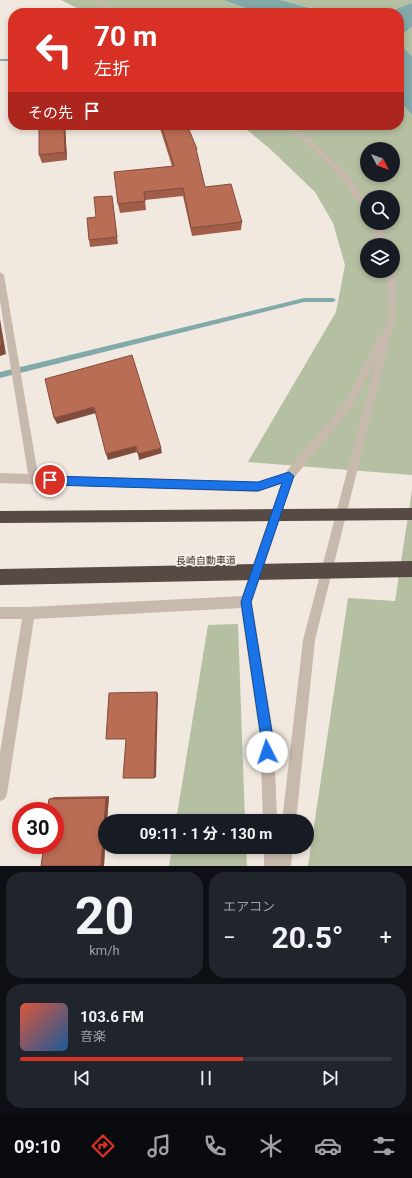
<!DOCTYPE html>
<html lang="ja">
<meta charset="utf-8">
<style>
body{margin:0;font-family:Roboto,"Noto Sans JP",sans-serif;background:#20242c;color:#f1f3f6;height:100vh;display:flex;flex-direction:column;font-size:15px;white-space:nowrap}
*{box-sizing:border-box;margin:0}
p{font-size:13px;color:#9ea1a6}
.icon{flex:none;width:22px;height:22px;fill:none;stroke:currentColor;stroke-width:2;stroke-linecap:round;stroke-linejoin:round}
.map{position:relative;height:866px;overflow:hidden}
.drawer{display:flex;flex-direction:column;gap:6px;padding:6px;background:#0d0f14;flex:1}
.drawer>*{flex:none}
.banner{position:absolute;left:8px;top:8px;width:396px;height:122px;border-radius:16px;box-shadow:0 2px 6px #0003;background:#d93025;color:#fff;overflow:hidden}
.needle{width:26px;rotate:131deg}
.buttons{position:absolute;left:360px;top:142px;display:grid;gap:8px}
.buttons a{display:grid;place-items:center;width:40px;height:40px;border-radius:50%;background:#171b24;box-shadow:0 2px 6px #0003;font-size:20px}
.speed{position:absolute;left:12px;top:802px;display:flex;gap:8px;font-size:20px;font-weight:700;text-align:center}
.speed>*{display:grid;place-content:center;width:52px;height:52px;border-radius:50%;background:#171b24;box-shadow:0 2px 6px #0003;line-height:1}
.speed .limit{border:6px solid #d22;background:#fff;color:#111}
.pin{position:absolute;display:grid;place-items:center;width:34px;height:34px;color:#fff;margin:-17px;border:2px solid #fff;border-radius:50%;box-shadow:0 1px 4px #0007}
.me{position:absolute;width:44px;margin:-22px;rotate:356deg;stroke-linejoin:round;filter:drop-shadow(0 0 3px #0008)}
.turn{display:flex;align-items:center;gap:14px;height:84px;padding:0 20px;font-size:18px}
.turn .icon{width:52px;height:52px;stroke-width:2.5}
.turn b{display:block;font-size:28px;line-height:34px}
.then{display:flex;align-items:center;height:38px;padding:0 20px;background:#0003;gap:8px;font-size:15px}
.big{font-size:30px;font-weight:700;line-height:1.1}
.drawer .widget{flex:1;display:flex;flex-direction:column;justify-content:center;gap:6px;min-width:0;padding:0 14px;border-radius:16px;background:#20242c}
.drawer .dial{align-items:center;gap:0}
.dial b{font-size:52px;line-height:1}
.song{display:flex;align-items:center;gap:12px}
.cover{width:48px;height:48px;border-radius:6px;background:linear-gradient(135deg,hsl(10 70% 55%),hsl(210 70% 35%))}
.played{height:4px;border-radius:2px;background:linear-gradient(90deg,#d93025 60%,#363941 60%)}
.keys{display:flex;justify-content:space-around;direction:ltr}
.heat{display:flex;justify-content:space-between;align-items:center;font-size:22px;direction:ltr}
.drawer .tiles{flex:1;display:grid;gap:6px;grid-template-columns:1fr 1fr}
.widget:last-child{grid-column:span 2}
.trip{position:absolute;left:98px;top:814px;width:216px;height:40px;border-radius:20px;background:#171b24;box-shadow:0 2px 6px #0003;font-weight:700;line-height:40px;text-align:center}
.menu{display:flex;height:64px;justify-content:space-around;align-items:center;background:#090b0e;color:#9ea1a6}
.menu .icon{width:28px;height:28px}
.menu .selected{color:#d93025}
.menu b{font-size:18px;color:#f1f3f6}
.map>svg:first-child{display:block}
.green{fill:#b5bfa1;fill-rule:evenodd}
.water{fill:#82aaab}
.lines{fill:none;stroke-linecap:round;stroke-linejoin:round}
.stream{fill:#82aaab;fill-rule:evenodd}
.minor{fill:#c8b9ad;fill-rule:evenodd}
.motorway-bridge-far1{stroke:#574943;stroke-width:12}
.motorway-bridge{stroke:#574943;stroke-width:16}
.wall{fill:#a05e49}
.shaded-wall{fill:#824c3c}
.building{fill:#ba6d55;stroke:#824c3c}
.route{fill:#1a73e8;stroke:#114b97}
.labels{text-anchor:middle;stroke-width:3;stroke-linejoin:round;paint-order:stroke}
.street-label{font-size:10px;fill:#372f2b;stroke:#f9f3ec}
</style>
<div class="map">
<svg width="412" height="866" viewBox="0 0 412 866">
<rect width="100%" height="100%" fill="#f1e9e0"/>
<g class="green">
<path d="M61,0H223L259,13H87Z"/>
<path d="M280,0H412V3C404,7 395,12 386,13C350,18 314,9 280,0Z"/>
<path d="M412,27V56L399,43V37Z"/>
<path d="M399,100L412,115V475L248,462L336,312L345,265L333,223L315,192L269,148L241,125H399ZM367,149H393V175H367ZM367,197H393V223H367ZM367,245H393V271H367Z"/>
<path d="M412,490V866H308L348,598L395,601Z"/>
<path d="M238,624L245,821H176L208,625Z"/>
<path d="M172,847H246L247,866H169Z"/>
</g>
<g class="water">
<path d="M223,0H280L322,11L345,13H259Z"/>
<path d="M412,3V27L399,37V13H387Z"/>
<path d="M399,43L412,56V115L399,100Z"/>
</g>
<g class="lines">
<g class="stream">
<rect x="0" y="59" width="13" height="2"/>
<path d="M304,298H333L336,300L333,302H304L0,378V372Z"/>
</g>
<g class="minor">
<path d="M92,0H99L121,13H114Z"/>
<path d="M284,125H291L304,135L346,172L367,203V212L364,211L340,176L300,137Z"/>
<path d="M371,223H379L387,245H379Z"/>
<path d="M393,268L396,271L395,319L315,640L296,821H282L303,640L377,357L352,407L293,479L252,602L274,738L277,821H263L260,738L241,608L34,619L7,794L5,799L0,801V752L22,619H0V607H29L242,596L281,484L258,492L0,483V473L28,474L0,301V272L4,275L38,475L258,482L285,473L346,401L379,335L383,334L387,319L388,271H393Z"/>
<path d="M264,847H278V852L279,847H293L291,866H264Z"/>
</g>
<path class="motorway-bridge-far1" d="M0,517L412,514"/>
<path class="motorway-bridge" d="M0,577L412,569"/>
</g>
<g class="wall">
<path d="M65,125L67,160L42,163L39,155Z"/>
<path d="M159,125H187L197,155L205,187L242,222L241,230L192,236L183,196L145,200L146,210L120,213L118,204L172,166Z"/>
<path d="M113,203L118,244L90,247L89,240L96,217Z"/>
<path d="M109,796L107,821H105V847L104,866H41L49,799L54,797Z"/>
</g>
<g class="shaded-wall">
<path d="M64,125H65L67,160L65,152Z"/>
<path d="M0,319L6,354L0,356Z"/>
<path d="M94,407L96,413L57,424L54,418Z"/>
<path d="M136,446L137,452L108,460L106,454Z"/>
<path d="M161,448L162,453L139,460L138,454Z"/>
<path d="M157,692L158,694L156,777L154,778Z"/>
<path d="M109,796L107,821H105V847L104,866H101L106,798Z"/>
</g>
<g class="building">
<path d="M39,125H64L65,152L39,155Z"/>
<path d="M161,125H187L197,149H196L205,187L231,184L242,222L191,228L183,188L144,192L145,201L118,204L114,172L174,166Z"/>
<path d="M112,196L117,237L89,240L87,218L96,217L94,197Z"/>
<path d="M0,335L2,345L0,346Z"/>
<path d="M132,355L161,448L138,454L136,446L106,454L94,407L54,418L45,379Z"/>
<path d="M157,692L154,778H123L126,739H106L109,693Z"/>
<path d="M106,798L101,866H41L44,845H55V811H47L49,799Z"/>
</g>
<path class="route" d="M289,472L294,476L251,602L273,738V752L272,756L267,758L263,756L261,738L241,602L282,483L258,491L50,485L46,480L50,476L258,482Z"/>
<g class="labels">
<g class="street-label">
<text transform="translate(206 560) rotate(-1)" y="4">長崎自動車道</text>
</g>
</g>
</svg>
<div class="buttons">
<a><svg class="needle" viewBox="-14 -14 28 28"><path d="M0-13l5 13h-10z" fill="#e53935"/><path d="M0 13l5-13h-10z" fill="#9ea1a6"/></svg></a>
<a><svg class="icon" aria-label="search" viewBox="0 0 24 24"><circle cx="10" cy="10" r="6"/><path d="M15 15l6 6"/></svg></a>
<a><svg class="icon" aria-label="layers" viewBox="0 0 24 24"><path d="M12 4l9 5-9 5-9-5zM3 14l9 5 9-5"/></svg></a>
</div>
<div class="speed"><div class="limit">30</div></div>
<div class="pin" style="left:50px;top:480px;background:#d93025"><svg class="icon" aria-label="arrive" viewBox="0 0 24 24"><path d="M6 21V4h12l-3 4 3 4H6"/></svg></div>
<svg class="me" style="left:267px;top:752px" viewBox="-20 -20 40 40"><circle r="19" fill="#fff"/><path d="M0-13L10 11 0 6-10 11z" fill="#1a73e8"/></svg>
<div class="trip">09:11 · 1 分 · 130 m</div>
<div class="banner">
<div class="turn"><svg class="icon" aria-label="left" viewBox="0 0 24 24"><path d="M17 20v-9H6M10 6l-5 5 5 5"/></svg><div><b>70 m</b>左折</div></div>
<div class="then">その先<svg class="icon" aria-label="arrive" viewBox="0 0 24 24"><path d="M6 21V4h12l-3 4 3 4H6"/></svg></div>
</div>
</div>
<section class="drawer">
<div class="tiles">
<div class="widget dial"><b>20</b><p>km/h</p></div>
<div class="widget"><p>エアコン</p>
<div class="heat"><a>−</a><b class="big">20.5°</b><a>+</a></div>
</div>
<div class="widget">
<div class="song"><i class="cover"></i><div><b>103.6 FM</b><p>音楽</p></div></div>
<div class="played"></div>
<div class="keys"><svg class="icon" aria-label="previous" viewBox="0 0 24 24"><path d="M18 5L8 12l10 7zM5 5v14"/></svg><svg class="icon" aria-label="pause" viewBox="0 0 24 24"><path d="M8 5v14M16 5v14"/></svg><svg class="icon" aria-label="next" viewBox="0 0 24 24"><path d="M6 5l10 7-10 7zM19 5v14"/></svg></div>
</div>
</div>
</section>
<nav class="menu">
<b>09:10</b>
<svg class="icon selected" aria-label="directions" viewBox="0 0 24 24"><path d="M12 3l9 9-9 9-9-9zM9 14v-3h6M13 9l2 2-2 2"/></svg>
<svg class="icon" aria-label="music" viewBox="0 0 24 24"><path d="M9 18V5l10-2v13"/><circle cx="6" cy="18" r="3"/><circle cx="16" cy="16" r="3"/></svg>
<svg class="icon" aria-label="phone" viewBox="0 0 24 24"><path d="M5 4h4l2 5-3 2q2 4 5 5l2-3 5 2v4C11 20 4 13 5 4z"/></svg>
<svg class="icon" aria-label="climate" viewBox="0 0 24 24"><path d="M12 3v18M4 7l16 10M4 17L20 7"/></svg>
<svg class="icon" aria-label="car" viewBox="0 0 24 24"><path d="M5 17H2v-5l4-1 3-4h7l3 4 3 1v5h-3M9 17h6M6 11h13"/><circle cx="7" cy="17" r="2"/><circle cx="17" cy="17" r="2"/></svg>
<svg class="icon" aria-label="filters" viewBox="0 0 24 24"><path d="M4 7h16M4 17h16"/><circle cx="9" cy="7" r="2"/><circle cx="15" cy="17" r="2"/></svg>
</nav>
